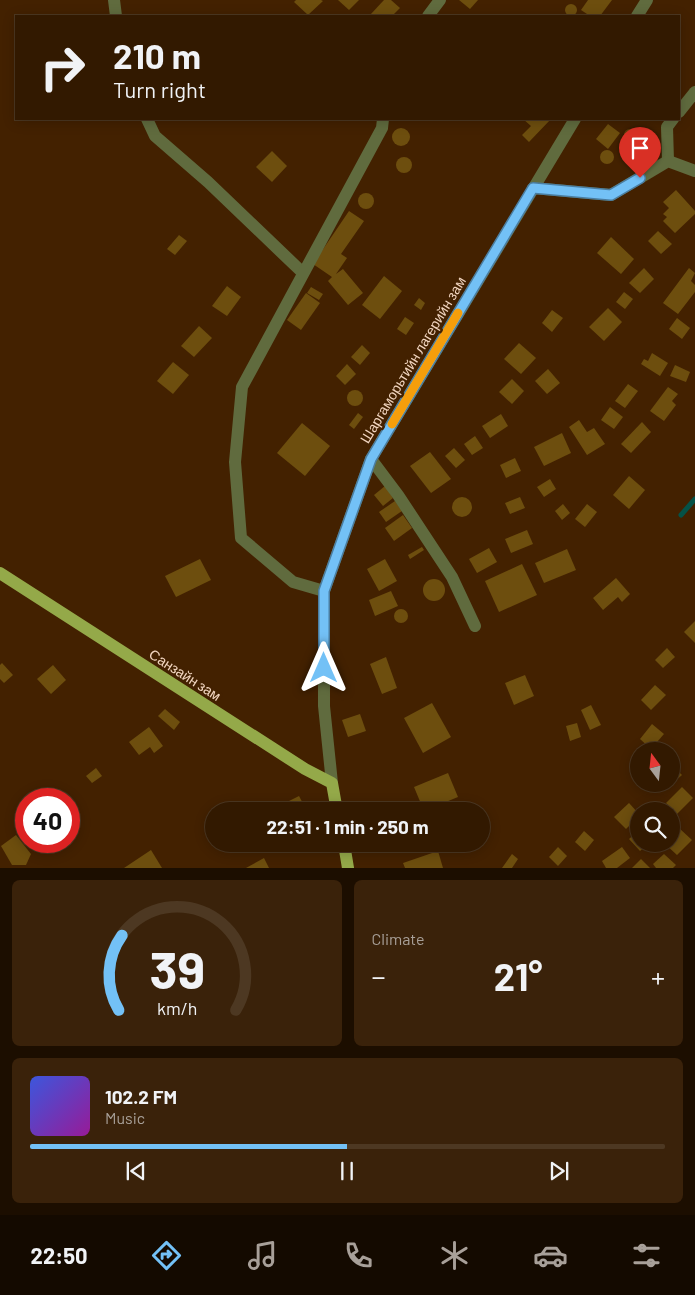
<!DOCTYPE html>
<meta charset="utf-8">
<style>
body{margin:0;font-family:Barlow,sans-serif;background:#3a220a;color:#f1f3f6;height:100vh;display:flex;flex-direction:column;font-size:19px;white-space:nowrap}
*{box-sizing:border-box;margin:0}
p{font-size:16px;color:#a8a099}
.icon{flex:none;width:28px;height:28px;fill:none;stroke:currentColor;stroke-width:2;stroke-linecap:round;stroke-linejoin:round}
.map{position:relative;height:868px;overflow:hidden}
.side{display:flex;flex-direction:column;gap:12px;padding:12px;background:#1c0e00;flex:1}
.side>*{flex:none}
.hud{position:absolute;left:15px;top:15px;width:665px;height:105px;border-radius:0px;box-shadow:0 2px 12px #0003,0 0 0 1px #4d3822;background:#321900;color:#f1f3f6;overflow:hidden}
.needle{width:32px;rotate:345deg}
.buttons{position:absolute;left:630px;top:742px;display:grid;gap:10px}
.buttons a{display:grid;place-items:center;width:50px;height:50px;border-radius:50%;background:#321900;box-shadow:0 2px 12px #0003,0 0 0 1px #4d3822;font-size:25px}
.speed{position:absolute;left:15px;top:788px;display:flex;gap:10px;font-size:25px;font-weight:700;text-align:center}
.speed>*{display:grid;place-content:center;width:65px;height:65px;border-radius:50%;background:#321900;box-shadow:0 2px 12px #0003,0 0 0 1px #4d3822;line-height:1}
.speed .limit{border:8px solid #d22;background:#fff;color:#111}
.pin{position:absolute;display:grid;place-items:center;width:42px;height:42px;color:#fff;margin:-51px -21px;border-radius:50% 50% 50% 0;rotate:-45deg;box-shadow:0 0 5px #0007}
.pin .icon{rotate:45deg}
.me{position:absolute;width:55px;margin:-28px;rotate:0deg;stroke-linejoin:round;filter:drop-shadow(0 0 4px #0008)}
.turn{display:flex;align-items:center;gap:18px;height:105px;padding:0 15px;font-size:22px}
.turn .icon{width:65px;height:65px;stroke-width:2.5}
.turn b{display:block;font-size:35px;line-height:42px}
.big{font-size:38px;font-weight:700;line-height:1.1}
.side .widget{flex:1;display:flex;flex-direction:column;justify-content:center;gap:8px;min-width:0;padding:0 18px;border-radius:8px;background:#3a220a}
.side .dial{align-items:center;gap:0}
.dial svg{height:130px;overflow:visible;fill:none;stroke:#4d3822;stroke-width:7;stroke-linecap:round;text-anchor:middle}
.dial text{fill:#f1f3f6;stroke:none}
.song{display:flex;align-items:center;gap:15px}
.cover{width:60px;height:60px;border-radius:8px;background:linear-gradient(135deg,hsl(230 70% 55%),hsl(300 70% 35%))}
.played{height:5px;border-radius:2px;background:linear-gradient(90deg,#73c1f6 50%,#4d3822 50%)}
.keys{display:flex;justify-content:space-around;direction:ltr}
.heat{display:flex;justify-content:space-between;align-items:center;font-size:28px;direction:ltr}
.side .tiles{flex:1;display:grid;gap:12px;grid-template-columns:1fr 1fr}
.widget:last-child{grid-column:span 2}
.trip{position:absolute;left:205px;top:802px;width:285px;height:50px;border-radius:25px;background:#321900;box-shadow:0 2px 12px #0003,0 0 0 1px #4d3822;font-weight:700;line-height:50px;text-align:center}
.tabs{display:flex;height:80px;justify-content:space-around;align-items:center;background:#140a00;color:#a8a099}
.tabs .icon{width:35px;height:35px}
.tabs .selected{color:#73c1f6}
.tabs b{font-size:22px;color:#f1f3f6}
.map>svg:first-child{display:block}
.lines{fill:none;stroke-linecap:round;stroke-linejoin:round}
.stream{stroke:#055247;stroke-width:5}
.building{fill:#6d4e0e}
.minor{stroke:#606b3e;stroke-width:12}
.major{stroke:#94a949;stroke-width:12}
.route-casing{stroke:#4b7da0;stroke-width:12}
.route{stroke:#73c1f6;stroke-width:9}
.slow{stroke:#f59e0b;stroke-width:9}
.labels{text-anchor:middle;stroke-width:5;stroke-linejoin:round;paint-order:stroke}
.street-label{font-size:14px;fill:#f2d6c0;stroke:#432100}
</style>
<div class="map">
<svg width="695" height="868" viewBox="0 0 695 868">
<rect width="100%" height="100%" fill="#432100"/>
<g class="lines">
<path class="stream" d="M681,515L695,499"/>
</g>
<g class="building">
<path d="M296,0H321L323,1L308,15L294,2Z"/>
<path d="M338,0H359L349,10Z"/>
<path d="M384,0H391L400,8L392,16H372L370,15Z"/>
<path d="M459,0H478L470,9Z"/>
<path d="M588,0H612L600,16H590L581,10Z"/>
<circle cx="571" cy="10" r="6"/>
<path d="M523,119H551L529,142L522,135L531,126Z"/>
<path d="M608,124L620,133L608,149L596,139Z"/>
<circle cx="401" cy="137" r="9"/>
<circle cx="630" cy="135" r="6"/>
<circle cx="607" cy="157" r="7"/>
<path d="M272,151L287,166L272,182L256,167Z"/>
<circle cx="404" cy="165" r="8"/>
<path d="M676,190L695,211V214L675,233L663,221L667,217L663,214L669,208L663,202Z"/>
<circle cx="366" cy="201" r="8"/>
<path d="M349,211L364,221L341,254L347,258L336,274L343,269L363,293L348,305L328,281L332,277L313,264Z"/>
<path d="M658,231L672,244L661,254L648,241Z"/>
<path d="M179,235L187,241L175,255L167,249Z"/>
<path d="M611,237L634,259L621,274L597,253Z"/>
<path d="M644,268L654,279L640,293L629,283Z"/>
<path d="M689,268L695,273L691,281L695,285V292L678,314L663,303Z"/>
<path d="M384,276L402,291L380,319L362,305Z"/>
<path d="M227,286L241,297L227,316L212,306Z"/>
<path d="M311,287L323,294L319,300L307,293Z"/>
<path d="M624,292L633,299L625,309L616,302Z"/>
<path d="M306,293L320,303L301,330L287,320Z"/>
<path d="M419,298L425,303L421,310L414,305Z"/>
<path d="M608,308L622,322L604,341L589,327Z"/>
<path d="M552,310L563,318L552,332L542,323Z"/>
<path d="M405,317L414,323L406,335L397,329Z"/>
<path d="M677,318L690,328L682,339L669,329Z"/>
<path d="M199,326L212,338L194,357L181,346Z"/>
<path d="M519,343L536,358L521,374L504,359Z"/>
<path d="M362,345L370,353L360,365L351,357Z"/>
<path d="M652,353L668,363L660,376L641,364L644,359L648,361Z"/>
<path d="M173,362L189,375L173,394L157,381Z"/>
<path d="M347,364L356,374L345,385L336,376Z"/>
<path d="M675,365L690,372L686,382L670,376Z"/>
<path d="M548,369L560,383L547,394L535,381Z"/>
<path d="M512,379L524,391L512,404L499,392Z"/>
<path d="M628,384L638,391L625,408L615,401Z"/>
<path d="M668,387L678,394L672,401L676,405L664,421L650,411Z"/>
<circle cx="355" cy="398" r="8"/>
<path d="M610,407L623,417L614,429L601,420Z"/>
<path d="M358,413L363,417L354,429L349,425Z"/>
<path d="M501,414L508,426L490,438L482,426Z"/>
<path d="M579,420L587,432L594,428L605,444L587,455L569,427Z"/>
<path d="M642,422L651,432L631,453L621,444Z"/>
<path d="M302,423L330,446L305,476L277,453Z"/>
<path d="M562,433L571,453L544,466L534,447Z"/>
<path d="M475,436L483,448L472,455L464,444Z"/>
<path d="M454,448L465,460L456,468L445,456Z"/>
<path d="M430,452L451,479L431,493L410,466Z"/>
<path d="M515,458L521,471L506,478L500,465Z"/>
<path d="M629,476L645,490L629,509L613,495Z"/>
<path d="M550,479L556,489L544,497L537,487Z"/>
<path d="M385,486L393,498L383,506L374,495Z"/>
<circle cx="462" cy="507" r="10"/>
<path d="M520,497L525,508L510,514L505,503Z"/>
<path d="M395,501L402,511L386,522L379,512Z"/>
<path d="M563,504L570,513L562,520L555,511Z"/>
<path d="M587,504L597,512L585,527L575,519Z"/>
<path d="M403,515L412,528L394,541L385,528Z"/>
<path d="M527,530L533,544L511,553L505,539Z"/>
<path d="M422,547L424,550L410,559L408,555Z"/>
<path d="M489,548L497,562L477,573L469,559Z"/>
<path d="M567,549L576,570L544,583L535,563Z"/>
<path d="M200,559L211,580L176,597L165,576Z"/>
<path d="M385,559L397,581L379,591L367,569Z"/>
<path d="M522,564L537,595L499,612L485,581Z"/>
<path d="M616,578L630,594L622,602L618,597L603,610L593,598Z"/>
<circle cx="434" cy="590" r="11"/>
<path d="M391,591L398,606L375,616L369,600Z"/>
<circle cx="401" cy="616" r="7"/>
<path d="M695,621V643L684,632Z"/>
<path d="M667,648L675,657L663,668L655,660Z"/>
<path d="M386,657L397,688L382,694L370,664Z"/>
<path d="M2,663L13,675L4,683L0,679V665Z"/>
<path d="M53,665L66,680L51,694L37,679Z"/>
<path d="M525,675L534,696L514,705L505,683Z"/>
<path d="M655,685L666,695L651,710L641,700Z"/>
<path d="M432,703L451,737L423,753L404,718Z"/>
<path d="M591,705L601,725L590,730L581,710Z"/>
<path d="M165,709L180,722L174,730L158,716Z"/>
<path d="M360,714L366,731L348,737L342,720Z"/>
<path d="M577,723L581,737L570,741L566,726Z"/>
<path d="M652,724L664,734L651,749L640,739Z"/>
<path d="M149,727L163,746L154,753L150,747L139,755L129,742Z"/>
<path d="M671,764L682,775L674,782L671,779Z"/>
<path d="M96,768L102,776L92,783L86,776Z"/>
<path d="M448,773L458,797L424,811L414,787Z"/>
<path d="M682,787L693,798L677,814L666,803Z"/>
<path d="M299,796L307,811H286L283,804Z"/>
<path d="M629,803L639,814V816L626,829L614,817Z"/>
<path d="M679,828L692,840L677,855L665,844H671V837Z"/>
<path d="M639,830V844H648L640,851L629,839Z"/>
<path d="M584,831L594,840L585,851L575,842Z"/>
<path d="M16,835L31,854L26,865H12L1,846Z"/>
<path d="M558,847L567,856L558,866L549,857Z"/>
<path d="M622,847L630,858L617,868H606L602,861Z"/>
<path d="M151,850L162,868H124Z"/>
<path d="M438,851L443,868H405L403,863Z"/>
<path d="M512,854L518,859L512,868H502Z"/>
<path d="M664,854L676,865L673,868H656L653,864Z"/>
<path d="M264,858L269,868H246Z"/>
<path d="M641,859L650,868H632Z"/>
</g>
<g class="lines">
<g class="minor">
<path d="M114,0L116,16"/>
<path d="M428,16L440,0"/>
<path d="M637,16L647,0"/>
<path d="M679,112L695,92"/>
<path d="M147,119L155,136L208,182L303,273"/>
<path d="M668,161L667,127L673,119"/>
<path d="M533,188L611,195L668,161L695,171"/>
<path d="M371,459L398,495L452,577L475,626"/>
<path d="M324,591L293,582L241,538L235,462L242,387L382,128L383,119"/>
<path d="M332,783L324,706V591L371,459L575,119"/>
</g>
<g class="major">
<path d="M0,573L305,769L332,783L337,811"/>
<path d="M344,844L348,868"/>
</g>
</g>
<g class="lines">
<defs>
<path id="route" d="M324,668V591L371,459L533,188L611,195L640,178"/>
</defs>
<use href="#route" class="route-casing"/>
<use href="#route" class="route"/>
<path class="slow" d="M392,424L458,313"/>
</g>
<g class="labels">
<g class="street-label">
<text transform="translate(413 360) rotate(-59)" y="5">Шаргаморьтийн лагерийн зам</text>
<text transform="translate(185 675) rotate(33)" y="5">Санзайн зам</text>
</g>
</g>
</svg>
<div class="buttons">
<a><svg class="needle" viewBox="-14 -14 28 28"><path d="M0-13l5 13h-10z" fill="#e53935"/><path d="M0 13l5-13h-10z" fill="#a8a099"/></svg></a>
<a><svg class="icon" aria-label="search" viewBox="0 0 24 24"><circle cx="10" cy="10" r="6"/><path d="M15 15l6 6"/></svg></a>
</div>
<div class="speed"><div class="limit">40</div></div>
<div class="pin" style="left:640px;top:178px;background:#d93025"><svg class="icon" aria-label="arrive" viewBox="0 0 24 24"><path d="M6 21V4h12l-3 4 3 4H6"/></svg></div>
<svg class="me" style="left:324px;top:668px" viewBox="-20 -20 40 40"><path d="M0-17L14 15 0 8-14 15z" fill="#73c1f6" stroke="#fff" stroke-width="4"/></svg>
<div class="trip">22:51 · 1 min · 250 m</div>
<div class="hud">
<div class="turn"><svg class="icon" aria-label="right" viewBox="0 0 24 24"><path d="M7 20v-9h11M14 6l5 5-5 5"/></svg><div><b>210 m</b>Turn right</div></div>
</div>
</div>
<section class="side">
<div class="tiles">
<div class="widget dial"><svg viewBox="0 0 100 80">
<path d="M14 69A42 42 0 1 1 86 69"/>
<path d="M14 69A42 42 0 0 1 16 23" stroke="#73c1f6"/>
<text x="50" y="56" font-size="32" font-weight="700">39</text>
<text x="50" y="72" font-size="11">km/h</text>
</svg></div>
<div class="widget"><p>Climate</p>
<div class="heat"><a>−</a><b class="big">21°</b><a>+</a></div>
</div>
<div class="widget">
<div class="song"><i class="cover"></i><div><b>102.2 FM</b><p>Music</p></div></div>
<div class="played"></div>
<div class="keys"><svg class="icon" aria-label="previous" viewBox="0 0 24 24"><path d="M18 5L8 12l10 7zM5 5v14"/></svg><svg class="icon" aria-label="pause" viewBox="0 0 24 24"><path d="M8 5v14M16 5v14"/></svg><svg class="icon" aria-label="next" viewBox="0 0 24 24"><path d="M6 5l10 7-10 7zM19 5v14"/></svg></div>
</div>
</div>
</section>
<nav class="tabs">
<b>22:50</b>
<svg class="icon selected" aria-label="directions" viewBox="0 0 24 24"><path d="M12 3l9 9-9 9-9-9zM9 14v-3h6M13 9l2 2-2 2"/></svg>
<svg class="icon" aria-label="music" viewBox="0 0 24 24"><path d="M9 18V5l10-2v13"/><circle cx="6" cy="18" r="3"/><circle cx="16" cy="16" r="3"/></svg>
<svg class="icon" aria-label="phone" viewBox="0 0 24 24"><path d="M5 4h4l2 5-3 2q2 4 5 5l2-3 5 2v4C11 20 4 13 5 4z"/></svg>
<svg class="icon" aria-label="climate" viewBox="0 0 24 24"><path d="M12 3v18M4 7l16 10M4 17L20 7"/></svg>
<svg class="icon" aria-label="car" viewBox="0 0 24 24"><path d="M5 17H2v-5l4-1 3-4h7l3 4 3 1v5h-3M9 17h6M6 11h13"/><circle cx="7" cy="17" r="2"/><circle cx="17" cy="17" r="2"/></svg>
<svg class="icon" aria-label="filters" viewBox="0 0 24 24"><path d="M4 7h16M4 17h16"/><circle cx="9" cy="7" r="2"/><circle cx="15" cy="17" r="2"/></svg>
</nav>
